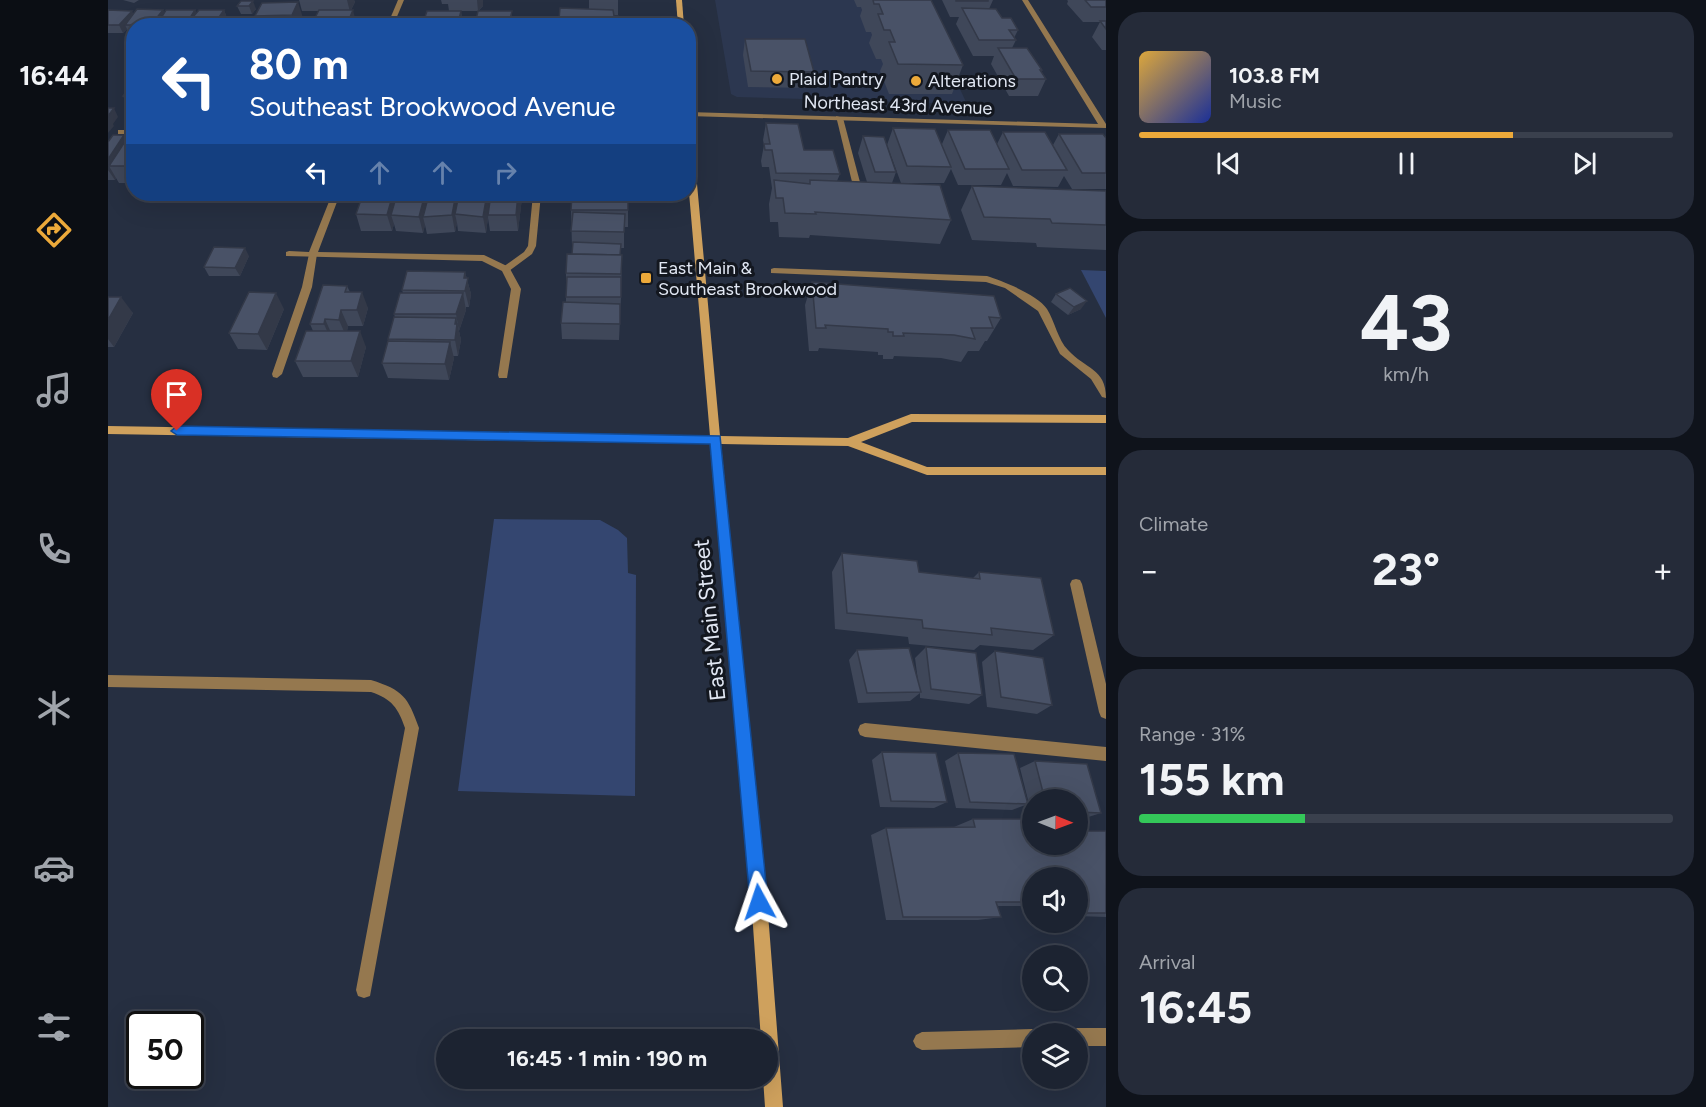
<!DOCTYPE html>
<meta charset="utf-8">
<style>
body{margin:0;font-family:Figtree,sans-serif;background:#252b39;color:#f1f3f6;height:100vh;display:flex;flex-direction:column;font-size:22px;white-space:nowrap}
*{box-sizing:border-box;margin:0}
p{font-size:20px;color:#a0a4ab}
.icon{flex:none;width:33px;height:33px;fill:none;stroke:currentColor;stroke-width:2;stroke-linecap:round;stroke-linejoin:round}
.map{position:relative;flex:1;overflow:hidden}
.details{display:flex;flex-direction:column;gap:12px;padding:12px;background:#0f131b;width:600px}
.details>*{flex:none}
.guide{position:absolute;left:18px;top:18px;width:570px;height:183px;border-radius:24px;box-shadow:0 6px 24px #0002,0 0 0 2px #3a404d;background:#1a4fa0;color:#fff;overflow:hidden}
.needle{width:39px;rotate:91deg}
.controls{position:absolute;left:914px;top:789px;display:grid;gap:12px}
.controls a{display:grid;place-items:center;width:66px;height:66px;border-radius:50%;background:#1c2331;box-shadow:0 6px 24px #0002,0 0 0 2px #3a404d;font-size:30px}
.speed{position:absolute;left:18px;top:1011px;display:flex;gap:12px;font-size:30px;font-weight:700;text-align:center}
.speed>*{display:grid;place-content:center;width:78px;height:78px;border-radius:50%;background:#1c2331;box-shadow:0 6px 24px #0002,0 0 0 2px #3a404d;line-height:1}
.speed .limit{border:3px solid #111;border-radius:9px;background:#fff;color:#111}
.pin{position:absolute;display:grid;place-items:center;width:51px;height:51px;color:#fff;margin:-62px -26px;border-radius:50% 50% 50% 0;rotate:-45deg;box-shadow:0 0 6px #0007}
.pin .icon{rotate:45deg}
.me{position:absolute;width:66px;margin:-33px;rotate:355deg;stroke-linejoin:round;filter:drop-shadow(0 0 4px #0008)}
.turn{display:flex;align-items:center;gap:21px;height:126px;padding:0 24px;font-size:27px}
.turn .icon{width:78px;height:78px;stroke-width:2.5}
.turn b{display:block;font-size:42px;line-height:51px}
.lanes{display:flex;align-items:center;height:57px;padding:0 24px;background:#0003;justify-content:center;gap:30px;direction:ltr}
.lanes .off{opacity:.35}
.big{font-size:45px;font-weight:700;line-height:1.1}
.details .widget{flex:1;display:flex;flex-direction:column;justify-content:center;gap:9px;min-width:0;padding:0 21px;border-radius:24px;background:#252b39}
.details .dial{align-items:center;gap:0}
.dial b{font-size:78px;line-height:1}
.song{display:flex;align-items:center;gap:18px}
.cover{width:72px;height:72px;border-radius:9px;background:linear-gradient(135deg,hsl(40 70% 55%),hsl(230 70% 35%))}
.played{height:6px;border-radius:3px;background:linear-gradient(90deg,#eca93a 70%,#3a404d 70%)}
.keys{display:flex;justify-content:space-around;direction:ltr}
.heat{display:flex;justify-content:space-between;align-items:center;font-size:33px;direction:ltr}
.charge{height:9px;border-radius:4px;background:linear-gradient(90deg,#34c759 31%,#3a404d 0)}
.trip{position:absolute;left:328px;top:1029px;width:342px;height:60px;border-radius:30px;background:#1c2331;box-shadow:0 6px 24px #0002,0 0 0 2px #3a404d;font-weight:700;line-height:60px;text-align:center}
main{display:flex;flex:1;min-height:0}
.dock{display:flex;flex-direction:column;width:108px;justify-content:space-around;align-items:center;background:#0b0e14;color:#a0a4ab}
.dock .icon{width:42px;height:42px}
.dock .selected{color:#eca93a}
.dock b{font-size:27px;color:#f1f3f6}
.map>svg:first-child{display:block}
.built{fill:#2c3750}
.green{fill:#344670}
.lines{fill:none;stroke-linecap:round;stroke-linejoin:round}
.service{fill:#95784f;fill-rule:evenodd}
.minor{fill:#95784f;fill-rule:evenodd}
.secondary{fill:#cfa15d;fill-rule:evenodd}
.wall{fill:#3f4759}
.shaded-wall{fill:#333948}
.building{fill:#495267;stroke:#333948;stroke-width:1.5}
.route{fill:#1a73e8;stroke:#114b97;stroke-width:1.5}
.poi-dot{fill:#eca93a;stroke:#13171f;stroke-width:2}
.labels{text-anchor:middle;stroke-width:6;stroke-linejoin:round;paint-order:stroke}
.far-poi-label{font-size:18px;fill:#e1e7f3;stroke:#13171f;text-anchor:start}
.far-street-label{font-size:18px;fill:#e1e7f3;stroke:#13171f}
.street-label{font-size:22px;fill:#e1e7f3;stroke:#13171f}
</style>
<main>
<nav class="dock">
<b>16:44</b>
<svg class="icon selected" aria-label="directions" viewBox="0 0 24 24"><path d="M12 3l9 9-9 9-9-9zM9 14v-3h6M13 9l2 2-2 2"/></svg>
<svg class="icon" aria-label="music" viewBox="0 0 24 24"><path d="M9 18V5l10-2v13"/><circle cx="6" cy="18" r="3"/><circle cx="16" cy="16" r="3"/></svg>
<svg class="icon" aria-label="phone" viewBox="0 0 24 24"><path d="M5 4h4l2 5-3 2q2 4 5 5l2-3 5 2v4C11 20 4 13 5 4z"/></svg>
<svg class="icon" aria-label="climate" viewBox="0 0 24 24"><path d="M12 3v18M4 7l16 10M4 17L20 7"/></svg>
<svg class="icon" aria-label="car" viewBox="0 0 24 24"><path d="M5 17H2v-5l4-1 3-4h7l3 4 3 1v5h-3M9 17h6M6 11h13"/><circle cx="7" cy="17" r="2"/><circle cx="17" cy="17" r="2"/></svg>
<svg class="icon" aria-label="filters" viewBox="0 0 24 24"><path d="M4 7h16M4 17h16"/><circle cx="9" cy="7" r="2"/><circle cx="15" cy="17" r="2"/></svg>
</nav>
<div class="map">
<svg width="998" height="1107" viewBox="0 0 998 1107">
<rect width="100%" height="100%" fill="#262f41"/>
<path class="built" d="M607,0H810L859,104L629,97L623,94Z"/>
<g class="green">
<path d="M973,270L998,271V318Z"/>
<path d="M386,519L492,520L510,530L519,538L520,573L528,575L527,796L350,791Z"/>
</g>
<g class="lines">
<g class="service">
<path d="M728,116L735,118L753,186L752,188L745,186Z"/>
<path d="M425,194H433L428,246L424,254L401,271H395V267L416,252L420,246Z"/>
<path d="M205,251L209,254L204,287L174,374L169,378L165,377L164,374L194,287L201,254Z"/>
<path d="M666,268L879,276C895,281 930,295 939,309C947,322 950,340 960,350C977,369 998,368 998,398L994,397L983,379L952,354L930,311L897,288L878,282L663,273V269Z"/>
<path d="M968,579L972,580L974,584L998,684V719L993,717L991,712L962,584L964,580Z"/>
<path d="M757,723L998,747V761L757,737L752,735L750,730L752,725Z"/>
<path d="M969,1028H998V1046H969V1034H962Z"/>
<path d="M924,1029L931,1034H924V1047L814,1050L808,1047L805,1041L808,1035L814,1032Z"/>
</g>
<g class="minor">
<path d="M290,0H296L285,26H279Z"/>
<path d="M914,0H920L998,124V128L580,116V112L990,124Z"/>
<rect x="10" y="130" width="16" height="4"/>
<path d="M224,194H232L210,252L376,255L401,267L413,289L399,378H391L390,375L403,289L394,271L374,261L178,256V252L181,251L201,252Z"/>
<path d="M0,675L263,680C295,690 300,697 311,728L262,996L256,998L250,996L248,990L297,728C290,708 284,699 263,692L0,687Z"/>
</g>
<g class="secondary">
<path d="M568,0H574L576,26H570Z"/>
<path d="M580,127L584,129L612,436L740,438L803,414L998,415V423L804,422L753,442L819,467H998V475H819L740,446L613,444L661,926L675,1107H657L655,1078H660V1040H653L645,926L602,444L0,434V426L602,436L580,181Z"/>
</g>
</g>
<g class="wall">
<path d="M15,0H31L26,3Z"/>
<path d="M191,0H246L247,2L243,10L247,18L244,26H203L206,24L205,22L211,11H194Z"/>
<path d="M333,0H375V6L370,11H353L354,19L317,17L341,11L340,4H334Z"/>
<path d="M481,0H510V15H505L510,26H451V19L481,9Z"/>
<path d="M746,0H823L855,65L844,94H781L772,71L775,64L773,59H768L761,43L764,35L763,32H758L752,16L754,10L753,7H749Z"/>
<path d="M834,0H885L881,9L910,30L906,38L908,40L904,48L934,70L933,72L938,79L930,96H901L883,64L886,56H865L848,24L851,17H842Z"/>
<path d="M959,0H998V50H994L984,37L992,22H975L959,4L960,1Z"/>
<path d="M133,1L148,9L144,14H133L129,6Z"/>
<path d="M154,3L195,18L191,26H150L147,16Z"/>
<path d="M0,10L25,14L55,10L56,13L87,10L88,13L116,10L119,18L114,26H26V33H21L19,29L15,33H0Z"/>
<path d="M404,11V19L403,26H367V24Z"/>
<path d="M637,39L706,72L702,88L640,87L635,55Z"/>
<path d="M26,74V112H24L15,96L24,83L22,79Z"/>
<path d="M658,123L732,174L729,181L759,182L750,153L755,136L788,172L784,183L843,220L832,244L702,235L701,238L671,237L670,222H662L661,204L664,188L661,167H654L653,161L656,145L655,140Z"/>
<path d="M785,128L834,144L840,130L889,144L895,132L945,145L951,134L998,138V189H964L956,176L950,187L905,186L899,173L893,185H850L843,169L836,183H793L779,145Z"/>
<path d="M0,142L26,143V183H11L8,178L7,180H0Z"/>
<path d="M864,186L998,192V250L929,247L928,243L864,240L853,210Z"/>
<path d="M383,194H413L414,198L410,231H382L380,218L378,233L350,231L349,223L347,232L319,234L317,225L315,233L288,231L286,224L284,231H253L248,214Z"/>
<path d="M463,210H520V227H516V248H512V255H514L513,297L511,340L454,339L453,323L458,302V273L464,254V247Z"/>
<path d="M141,256L132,276H101L96,267Z"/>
<path d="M357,272L363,294L361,307H358V310L351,331L353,340L350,356H345L346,358L341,380L280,378L274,363L287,317L286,314L295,293L294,290Z"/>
<path d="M704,282L893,318L879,341H877L871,351H860L853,362L833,358L786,356L785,359H775V355H770V352L711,348L710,351H701L697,305Z"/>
<path d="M239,286L242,292L260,308L255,326H240L239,331L258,347L250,377H195L187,361L205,331L202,324Z"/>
<path d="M948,294L973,309L960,315L943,302Z"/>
<path d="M0,297L25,313L6,347H0Z"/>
<path d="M176,309L159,350L130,349L121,333Z"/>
<path d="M734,553L811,572L865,578L871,572L946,635L925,650L872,645L866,650L801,644L800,637L727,629L724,572Z"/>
<path d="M818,647L874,695L861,704L812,698V693L802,701L750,703L741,660L749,650L810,681L807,658Z"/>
<path d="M887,651L944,705L929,714L879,707L874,662Z"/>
<path d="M774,752L839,802L826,808L772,807L764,760Z"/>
<path d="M850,753L920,804L904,810L848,808L837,761Z"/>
<path d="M927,761L993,813L974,819H969V800H924V816L912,768Z"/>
<path d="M865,819L924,844L998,831V917L969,916V878H924V906H889L893,917L870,920H778L763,835L778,828L846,827Z"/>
</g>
<g class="shaded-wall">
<path d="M239,0H246L247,2L242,12Z"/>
<path d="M369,0H375V6L370,11Z"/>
<path d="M145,1L148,9L144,14L141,6Z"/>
<path d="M190,2L195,18L191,26H187L184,15Z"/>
<path d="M55,10L58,18L53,26H44Z"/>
<path d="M87,10L90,18L79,26H77Z"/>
<path d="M116,10L119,18L114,26H105Z"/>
<path d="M245,10L247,18L244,26H241L240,22Z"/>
<path d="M24,11L28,19L17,25L19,29L15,33L11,25Z"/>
<path d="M353,11L354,19L352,26H347L349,17Z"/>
<path d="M404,11V19L403,26H402Z"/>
<path d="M6,108L10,117L5,124L6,126L0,133V116Z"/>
<path d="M16,135L26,152L1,166L8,178L7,180L0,170V159Z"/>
<path d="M285,194H292L283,215L286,224L284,231L279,215Z"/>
<path d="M317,194H322L315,217L317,225L315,233L311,217Z"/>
<path d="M348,194H353L347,214L349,223L347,232L344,215Z"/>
<path d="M379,194H383L378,233L375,217Z"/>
<path d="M410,194H413L414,198L410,231L408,215Z"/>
<path d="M137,248L141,256L132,276L127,268Z"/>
<path d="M357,272L363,294L361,307L357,291L356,278Z"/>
<path d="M254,292L260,308L255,326L249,310Z"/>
<path d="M168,293L176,309L159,350L150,334Z"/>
<path d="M355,293L358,310L351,331L348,314Z"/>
<path d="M13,297L25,313L6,347L0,339V320Z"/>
<path d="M979,301L973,309L960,315L966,307Z"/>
<path d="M233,310L240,326L238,336L231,320Z"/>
<path d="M348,318L353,340L350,356L347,340V324Z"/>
<path d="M217,319L224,335L223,340L216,324Z"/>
<path d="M252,331L258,347L250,377L243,361Z"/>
<path d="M342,342L346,358L341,380L337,364Z"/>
</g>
<g class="building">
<path d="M765,0H823L855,65L790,64L781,42H787L782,30H776L770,14H775L771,4H766Z"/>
<rect x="848" y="0" width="32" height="1"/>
<path d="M977,0H998V7H983Z"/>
<path d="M133,1H145L141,6H129Z"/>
<path d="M190,2L184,15L147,16L154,3Z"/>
<path d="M452,8L505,10L506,16H510V26H480V19H451Z"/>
<path d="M854,8L888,9L894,18H903L910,30H901L908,40H871Z"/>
<path d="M29,9L55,10L43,25H17Z"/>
<path d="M0,10L24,11L11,25H0Z"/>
<path d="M58,10H87L77,26H48Z"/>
<path d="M91,10H116L105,26L78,25Z"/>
<path d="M211,10H245L240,22H205Z"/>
<path d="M319,11H353L350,23L349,17H317Z"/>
<path d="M370,11H404L401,24H367Z"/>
<path d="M312,17H349L347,26H310Z"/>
<path d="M992,21H998V29Z"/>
<path d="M203,24L237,25L236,26H203Z"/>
<path d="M152,25H186L152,26Z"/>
<path d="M637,39H697L706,72L643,71Z"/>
<path d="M890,48H919L934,70H932L938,79H908Z"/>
<path d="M26,81V96H15Z"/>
<path d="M0,108H6L0,116Z"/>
<path d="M658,123L690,124L696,150H725L732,174L668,173L664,150H657L656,144H662Z"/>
<path d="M785,128L827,129L843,167L799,166Z"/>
<path d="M840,130H882L901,169H857Z"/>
<path d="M895,132H937L959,170H914Z"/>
<path d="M951,134H995L998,138V173H974Z"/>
<path d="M5,135H16L0,159V142Z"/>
<path d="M755,136L776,137L788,172H767Z"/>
<path d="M16,143H26V166H1Z"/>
<path d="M666,180L702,184V180L832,185L843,220L707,212L708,214L677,213L675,198H668Z"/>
<path d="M864,186L998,191V225L944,223L942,219L876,217Z"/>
<path d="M255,194H285L279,215L248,214Z"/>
<path d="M289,194H317L311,217L283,215Z"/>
<path d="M321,194H348L344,215L315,217Z"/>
<path d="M351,194H379L375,217L347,214Z"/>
<path d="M383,194H410L408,215H380Z"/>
<path d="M464,194H520V210H463Z"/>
<path d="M465,212L517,214L516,232L463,231Z"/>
<path d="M465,242L513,244L512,255L464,254Z"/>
<path d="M106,247L137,248L127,268L96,267Z"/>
<path d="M459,254L514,255L513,274L458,273Z"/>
<path d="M299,271L357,272L356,278H360L357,291L294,290Z"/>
<path d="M459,277H513V297H458Z"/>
<path d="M704,282L886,296L893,318L881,317L885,328H863L867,339L846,335L795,333L796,336H785V332H780V329L717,325L718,328H708Z"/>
<path d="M215,285L239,286L237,292H254L249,310H233L231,320L217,319L216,324H202Z"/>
<path d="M962,288L979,301L966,307L948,294Z"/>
<path d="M141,292L168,293L150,334L121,333Z"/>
<path d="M292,293H355L348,314H286Z"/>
<path d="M0,297H13L0,320Z"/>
<path d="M455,302L512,304V324L453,323Z"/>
<path d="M286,317L348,318L347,324H349L347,340L280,339Z"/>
<path d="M198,331H252L243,361H187Z"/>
<path d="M280,341L342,342L337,364L274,363Z"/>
<path d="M734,553L809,561L811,572L872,579L871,572L933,578L946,635L883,628L884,635L815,628L814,620L739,613Z"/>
<path d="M818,647L868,653L874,695L823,689Z"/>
<path d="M801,648L813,692L759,693L749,650Z"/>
<path d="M887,651L935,658L944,705L893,697Z"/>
<path d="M774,752L828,753L839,802L783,801Z"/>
<path d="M850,753L906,754L920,804L862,802Z"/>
<path d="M927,761L979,764L993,813L969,812V800H937Z"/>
<path d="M865,819H924V844H969V831H998V913H969V878H924V902H888L893,917H795L778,828L867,827Z"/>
</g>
<path class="route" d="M69,426L612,436L660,902L657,909L651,911L645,909L642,902L602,444L69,435L63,431Z"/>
<g class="poi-dot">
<circle cx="669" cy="79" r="6"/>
<circle cx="808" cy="81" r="6"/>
<rect x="532" y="272" width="12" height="12" rx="3"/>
</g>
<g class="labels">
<g class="far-poi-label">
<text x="681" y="85">Plaid Pantry</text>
<text x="820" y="87">Alterations</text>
<text x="550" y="274">East Main &amp;<tspan x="550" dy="21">Southeast Brookwood</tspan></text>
</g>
<g class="far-street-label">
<text transform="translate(790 105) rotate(2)" y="6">Northeast 43rd Avenue</text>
</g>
<g class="street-label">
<text transform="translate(601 620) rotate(-96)" y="8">East Main Street</text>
</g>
</g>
</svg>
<div class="controls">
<a><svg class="needle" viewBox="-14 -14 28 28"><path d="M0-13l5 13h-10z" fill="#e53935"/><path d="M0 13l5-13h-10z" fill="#a0a4ab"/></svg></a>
<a><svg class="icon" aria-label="sound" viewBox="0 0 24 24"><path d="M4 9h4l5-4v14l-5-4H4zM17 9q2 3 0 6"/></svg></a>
<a><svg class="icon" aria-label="search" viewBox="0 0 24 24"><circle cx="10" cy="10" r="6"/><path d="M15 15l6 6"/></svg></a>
<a><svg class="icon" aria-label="layers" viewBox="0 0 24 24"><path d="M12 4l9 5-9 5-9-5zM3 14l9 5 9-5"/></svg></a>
</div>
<div class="speed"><div class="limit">50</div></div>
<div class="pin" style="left:69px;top:431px;background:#d93025"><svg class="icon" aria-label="arrive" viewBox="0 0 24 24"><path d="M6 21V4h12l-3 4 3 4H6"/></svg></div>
<svg class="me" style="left:651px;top:902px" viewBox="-20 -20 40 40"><path d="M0-17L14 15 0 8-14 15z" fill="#1a73e8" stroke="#fff" stroke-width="4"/></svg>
<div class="trip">16:45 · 1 min · 190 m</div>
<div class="guide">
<div class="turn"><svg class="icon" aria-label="left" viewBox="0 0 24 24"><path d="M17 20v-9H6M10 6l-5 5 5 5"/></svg><div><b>80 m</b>Southeast Brookwood Avenue</div></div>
<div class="lanes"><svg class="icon" aria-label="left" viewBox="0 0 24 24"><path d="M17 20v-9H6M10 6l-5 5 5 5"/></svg><svg class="icon off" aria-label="ahead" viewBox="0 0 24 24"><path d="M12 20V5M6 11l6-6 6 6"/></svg><svg class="icon off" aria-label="ahead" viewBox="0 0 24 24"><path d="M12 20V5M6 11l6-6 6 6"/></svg><svg class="icon off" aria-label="right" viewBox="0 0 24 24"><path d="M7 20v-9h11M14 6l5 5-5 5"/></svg></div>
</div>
</div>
<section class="details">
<div class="widget">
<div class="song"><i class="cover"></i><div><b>103.8 FM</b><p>Music</p></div></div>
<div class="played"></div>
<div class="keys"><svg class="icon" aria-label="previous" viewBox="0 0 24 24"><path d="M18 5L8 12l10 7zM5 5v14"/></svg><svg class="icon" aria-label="pause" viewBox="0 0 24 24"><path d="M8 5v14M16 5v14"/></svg><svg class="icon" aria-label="next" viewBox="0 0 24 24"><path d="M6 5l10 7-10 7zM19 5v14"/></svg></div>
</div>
<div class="widget dial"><b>43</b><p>km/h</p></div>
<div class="widget"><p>Climate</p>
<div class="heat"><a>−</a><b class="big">23°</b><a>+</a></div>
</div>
<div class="widget"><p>Range · 31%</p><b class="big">155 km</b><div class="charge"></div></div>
<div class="widget"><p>Arrival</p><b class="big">16:45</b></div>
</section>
</main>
